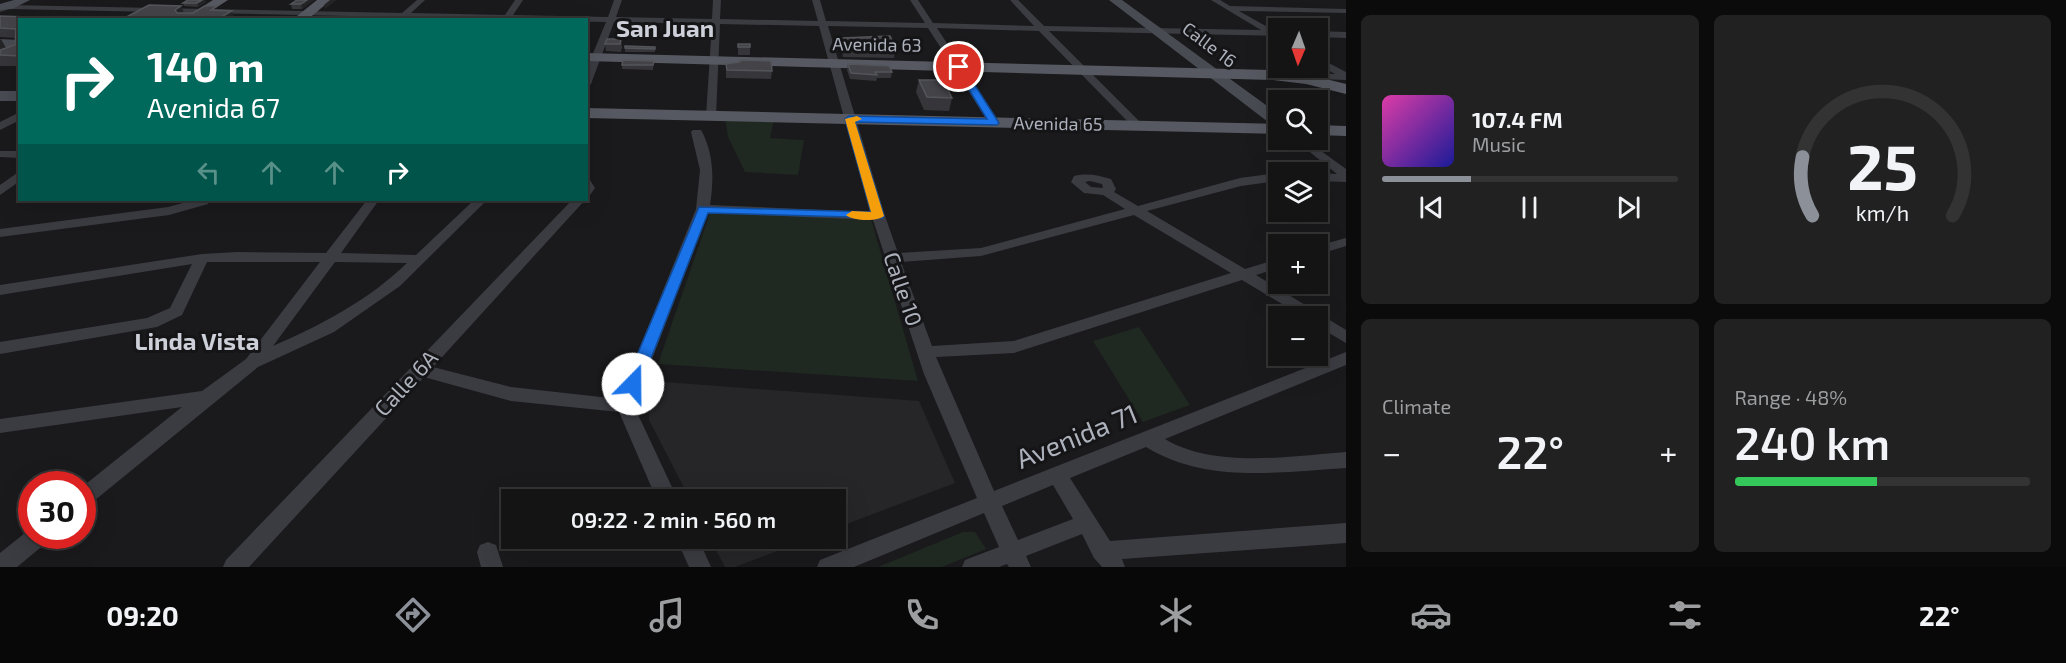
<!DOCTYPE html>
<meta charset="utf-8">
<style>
body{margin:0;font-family:"Exo 2",sans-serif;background:#212122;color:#f1f3f6;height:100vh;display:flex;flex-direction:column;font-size:22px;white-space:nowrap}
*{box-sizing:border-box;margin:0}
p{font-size:20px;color:#9d9ea0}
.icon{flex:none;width:33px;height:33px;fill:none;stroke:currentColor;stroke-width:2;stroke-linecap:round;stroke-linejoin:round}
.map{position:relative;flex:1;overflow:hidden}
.sheet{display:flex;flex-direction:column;gap:15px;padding:15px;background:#0b0b0c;width:720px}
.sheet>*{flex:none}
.guide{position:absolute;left:18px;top:18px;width:570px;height:183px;border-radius:0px;box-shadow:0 6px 24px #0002,0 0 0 2px #333334;background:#00695c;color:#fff;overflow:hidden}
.needle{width:39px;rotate:182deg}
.fabs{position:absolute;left:1268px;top:18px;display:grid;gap:12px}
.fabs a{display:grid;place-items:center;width:60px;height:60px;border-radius:0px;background:#141415;box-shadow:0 6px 24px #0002,0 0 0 2px #333334;font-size:30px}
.speed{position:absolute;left:18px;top:471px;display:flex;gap:12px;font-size:30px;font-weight:700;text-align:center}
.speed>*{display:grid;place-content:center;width:78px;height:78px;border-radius:50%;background:#141415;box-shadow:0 6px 24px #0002,0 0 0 2px #333334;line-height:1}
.speed .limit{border:9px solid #d22;background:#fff;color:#111}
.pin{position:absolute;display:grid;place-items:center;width:51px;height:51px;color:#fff;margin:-26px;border:3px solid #fff;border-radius:50%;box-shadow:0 2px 6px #0007}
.me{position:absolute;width:66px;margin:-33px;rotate:22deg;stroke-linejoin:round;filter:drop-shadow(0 0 4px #0008)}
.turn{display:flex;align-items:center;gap:21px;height:126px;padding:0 30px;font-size:27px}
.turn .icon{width:78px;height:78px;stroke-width:2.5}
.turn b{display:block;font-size:42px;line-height:51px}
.lanes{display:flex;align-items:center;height:57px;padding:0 30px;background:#0003;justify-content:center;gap:30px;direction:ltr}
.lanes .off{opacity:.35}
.big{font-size:45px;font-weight:600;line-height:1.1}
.sheet .card{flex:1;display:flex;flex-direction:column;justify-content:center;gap:9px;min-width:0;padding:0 21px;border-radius:9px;background:#212122}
.sheet .dial{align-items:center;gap:0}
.dial svg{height:156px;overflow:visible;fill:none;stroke:#333334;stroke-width:7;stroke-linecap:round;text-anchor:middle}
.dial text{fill:#f1f3f6;stroke:none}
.song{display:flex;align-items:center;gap:18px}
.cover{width:72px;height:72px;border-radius:9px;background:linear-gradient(135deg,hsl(320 70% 55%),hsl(240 70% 35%))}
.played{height:6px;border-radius:3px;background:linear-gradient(90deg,#8c9099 30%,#333334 30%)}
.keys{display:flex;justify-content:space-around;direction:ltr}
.heat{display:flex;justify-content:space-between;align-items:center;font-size:33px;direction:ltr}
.charge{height:9px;border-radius:4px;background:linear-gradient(90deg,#34c759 48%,#333334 0)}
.sheet .tiles{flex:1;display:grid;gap:15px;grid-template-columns:repeat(2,1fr)}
.trip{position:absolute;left:501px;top:489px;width:345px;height:60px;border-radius:0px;background:#141415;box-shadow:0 6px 24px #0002,0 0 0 2px #333334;font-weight:600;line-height:60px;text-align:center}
.dock{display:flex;height:96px;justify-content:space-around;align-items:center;background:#080808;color:#9d9ea0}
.dock .icon{width:42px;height:42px}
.dock .on{color:#8c9099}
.dock b{font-size:27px;color:#f1f3f6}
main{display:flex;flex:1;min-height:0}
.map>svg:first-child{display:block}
.built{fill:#262629}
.green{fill:#1f2821}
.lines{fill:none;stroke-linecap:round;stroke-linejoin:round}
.street{fill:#3b3c42;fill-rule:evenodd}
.secondary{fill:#484b52;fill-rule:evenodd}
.primary{fill:#565961;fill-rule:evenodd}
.wall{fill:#36363a}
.shaded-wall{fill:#252528}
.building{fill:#434348;stroke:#53555a;stroke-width:1.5}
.route{fill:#1a73e8;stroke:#114b97;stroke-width:1.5}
.slow{fill:#f59e0b}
.labels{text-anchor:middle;stroke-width:6;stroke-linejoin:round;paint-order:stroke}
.far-street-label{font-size:18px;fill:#acb1bc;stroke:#151517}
.street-label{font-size:22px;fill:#acb1bc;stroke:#151517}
.far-district-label{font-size:24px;font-weight:bold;fill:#cdd0d8;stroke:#151517}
.neighbourhood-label{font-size:24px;font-weight:bold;fill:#cdd0d8;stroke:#151517}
.near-street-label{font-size:27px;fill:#acb1bc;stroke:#151517}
</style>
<main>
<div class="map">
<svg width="1346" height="567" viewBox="0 0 1346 567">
<rect width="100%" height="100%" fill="#1a1a1c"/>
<g class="built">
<path d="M651,381L919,401L955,483L836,528V500L690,499L649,420Z"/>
<path d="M710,539H809L735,567H725Z"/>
</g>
<g class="green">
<path d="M725,118L774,120L770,138L804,140L798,175L745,172L728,137Z"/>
<path d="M710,213L871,219L918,381L658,364Z"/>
<path d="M1139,327L1190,405L1143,422L1093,341Z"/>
<path d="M963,532H975L986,549L942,567H878Z"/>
</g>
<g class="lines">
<g class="street">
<path d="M417,0H425L411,13L505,15L515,0H523L513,15L608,17L614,0H622L616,17L712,19L713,0H721L720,19L818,21L812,0H820L826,21L925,23L910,0H918L933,23L1034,26L1010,0H1018L1044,26L1261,30L1211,0H1220L1230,6L1346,9V13L1239,11L1273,30H1278V36L1049,31L1142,124V128H1134L1039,31L937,28L999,123L994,126L989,123L928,28L828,26L885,216L898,253L981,248L1125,209L1103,195L1084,193L1071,182L1074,176C1088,173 1097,175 1111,179L1116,189L1114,192L1138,206L1240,178L1278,173V181L1241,186L1147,211L1245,269L1278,259V268L1256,275L1346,330V343L1317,326V316H1302L1242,280L1014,353L936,357L994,491L1346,352V365L1165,439C1214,469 1291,456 1346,452V468C1279,472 1206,484 1146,447L1070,478L1110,541L1346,523V543L1122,559L1125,567H1102L1094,558L1082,534L1026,556L1031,567H1009L1007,564L999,567H962L965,560L999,547L984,513L854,567H817L820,560L977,498L924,374L873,220L708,213L634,406L678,500H657L619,412L511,401L424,377L249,567H223L226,560L572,200H585L433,367L511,387L619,399L696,209L700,170L691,132L693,130H701C714,153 714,180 710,205L870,212L819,26L720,24L716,116L711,119L706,116L712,24L614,22L591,84L586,87V70L606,22L406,18L398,20L397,17L9,9L0,12V7L8,5L402,13ZM1090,181L1102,184L1103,188L1091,187L1085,182ZM1134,215L1231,273L1014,341L932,346L901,262L981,256ZM1053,485L1073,519L1018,540L1002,506Z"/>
<path d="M1317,31L1346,32V38L1317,37Z"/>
<path d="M1317,57L1346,72V80L1292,78V74L1295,73L1335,74L1317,64Z"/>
<path d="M20,112V120L0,130V122Z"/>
<path d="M1295,140H1306L1346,169V182L1317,181V173L1337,174Z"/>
<path d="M0,151H20V158L0,157Z"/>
<path d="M20,171V181L0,195V185Z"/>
<path d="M586,179L590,180L595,188L590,195L586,196Z"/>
<path d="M194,200L209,201L208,204L169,215L0,237V229L168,207Z"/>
<path d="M367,200H379L341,253L416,255L474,200H487L400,286L334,332L258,367L89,505L82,508V487L182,407L0,433V419L202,391L246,359L320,262H207L182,315L157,327L0,354V342L147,318L170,308L192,264L0,295V285L202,254L237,252L326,253ZM335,262L407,263C369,300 321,325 273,346Z"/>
<path d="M1346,238V246L1317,255V246Z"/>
<path d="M30,529L32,536H49L46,543L17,567H0V553Z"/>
<path d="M676,538H698L711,567H689Z"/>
<path d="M488,542L496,545L503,567H481L477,552L480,545Z"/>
</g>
<g class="secondary">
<path d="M14,0H30L12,9L0,10V4Z"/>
<path d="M1109,0H1122L1278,114V127L1272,125Z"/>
<path d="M0,39L20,40V48L0,47Z"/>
<rect x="0" y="91" width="20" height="10"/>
</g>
<g class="primary">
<path d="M213,0H228L197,20H181Z"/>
<path d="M317,0H331L307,20H292Z"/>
<path d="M586,53L1273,70L1306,74L1346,84V94L1306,84L1273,80L586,61Z"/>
<path d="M586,108L1278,124V134L586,118Z"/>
<path d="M1317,125L1346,126V136L1317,135Z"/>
</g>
</g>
<g class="wall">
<path d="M188,0H205L206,2L198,7L184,6L183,3Z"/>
<path d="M297,0H314L302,9H292L291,4Z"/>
<path d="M0,16L20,20V66H0V39L6,48L15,45L16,38L0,37Z"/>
<path d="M843,38L896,48L894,58L843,57L841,48Z"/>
<path d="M621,39L622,47L621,52L606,51L605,44Z"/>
<path d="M738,44L750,47V55H738Z"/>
<path d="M625,46L655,47V52H625Z"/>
<path d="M654,61L653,70L622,69V65Z"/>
<path d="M726,64L772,71L771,79L726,78Z"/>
<path d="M848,64L892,72L891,78H877L876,81L850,79L847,70Z"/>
<path d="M919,80L952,98L949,111L924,110L916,92Z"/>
</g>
<g class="shaded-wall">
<path d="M202,0H205L206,2L198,7L197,3Z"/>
<path d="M307,0H314L302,9L301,4Z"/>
<path d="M330,0H337L325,9L324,5Z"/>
<path d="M181,6L185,15L179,20L175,10Z"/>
<path d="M232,11L235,20H216Z"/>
<path d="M1,39L7,50L0,54V40Z"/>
</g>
<g class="building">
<path d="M188,0H202L197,3H183Z"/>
<path d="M297,0H307L301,4H291Z"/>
<path d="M149,5L181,6L175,10L177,13H193L205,6H217L211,10L232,11L216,20H121Z"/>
<path d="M0,16L112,20H20V56L0,55V50L15,45L16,29L0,28Z"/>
<path d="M890,36L896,48L844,47L843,38Z"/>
<path d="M607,39H621L620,44H605Z"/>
<rect x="738" y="44" width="12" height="3"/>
<path d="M625,46L655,47V49L625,48Z"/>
<path d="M623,60L654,61L653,65H622Z"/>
<path d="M739,60L771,61L772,71L727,70L726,64L740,62Z"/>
<path d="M848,64L889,66L892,72H875L877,75L851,73Z"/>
<path d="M919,80H943L952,98L927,97Z"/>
</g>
<path class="route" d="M956,65H962L999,123L997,125L855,122L884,216L883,218L708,213L641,384L639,388H628L625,384L699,207L871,212L845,119L849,116L987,119L955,67Z"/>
<path class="slow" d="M857,116L862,119L855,122L884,216C877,222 853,221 846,215L852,211L871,212L845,119Z"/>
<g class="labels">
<g class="far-street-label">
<text transform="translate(877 45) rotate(1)" y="6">Avenida 63</text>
<text transform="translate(1209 45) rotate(37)" y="6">Calle 16</text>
<text transform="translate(1058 124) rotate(1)" y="6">Avenida 65</text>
</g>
<g class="street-label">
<text transform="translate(903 289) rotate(71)" y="8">Calle 10</text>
<text transform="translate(406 383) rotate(-47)" y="8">Calle 6A</text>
</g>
<g class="far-district-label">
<text x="665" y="37">San Juan</text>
</g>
<g class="neighbourhood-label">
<text x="197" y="350">Linda Vista</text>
</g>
<g class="near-street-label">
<text transform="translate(1077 437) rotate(-22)" y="9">Avenida 71</text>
</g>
</g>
</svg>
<div class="fabs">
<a><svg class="needle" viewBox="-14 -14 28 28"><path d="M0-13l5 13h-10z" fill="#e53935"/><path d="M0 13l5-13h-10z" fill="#9d9ea0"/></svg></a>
<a><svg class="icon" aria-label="search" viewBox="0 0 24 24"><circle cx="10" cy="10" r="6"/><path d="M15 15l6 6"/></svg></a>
<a><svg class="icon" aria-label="layers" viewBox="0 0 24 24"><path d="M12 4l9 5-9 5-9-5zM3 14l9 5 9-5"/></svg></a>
<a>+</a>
<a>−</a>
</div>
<div class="speed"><div class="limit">30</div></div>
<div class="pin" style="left:959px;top:67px;background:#d93025"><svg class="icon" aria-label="arrive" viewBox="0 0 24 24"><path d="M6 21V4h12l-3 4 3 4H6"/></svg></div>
<svg class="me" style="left:633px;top:384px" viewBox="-20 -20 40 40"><circle r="19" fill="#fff"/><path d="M0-13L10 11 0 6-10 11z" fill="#1a73e8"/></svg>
<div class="trip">09:22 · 2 min · 560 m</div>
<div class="guide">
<div class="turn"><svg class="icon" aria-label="right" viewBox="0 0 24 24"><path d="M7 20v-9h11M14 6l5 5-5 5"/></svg><div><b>140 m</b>Avenida 67</div></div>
<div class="lanes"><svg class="icon off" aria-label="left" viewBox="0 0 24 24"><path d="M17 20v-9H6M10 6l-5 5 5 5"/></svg><svg class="icon off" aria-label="ahead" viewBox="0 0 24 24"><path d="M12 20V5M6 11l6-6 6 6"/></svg><svg class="icon off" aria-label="ahead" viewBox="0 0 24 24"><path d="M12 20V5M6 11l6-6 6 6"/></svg><svg class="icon" aria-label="right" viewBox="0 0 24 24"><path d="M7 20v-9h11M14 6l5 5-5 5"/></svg></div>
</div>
</div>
<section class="sheet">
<div class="tiles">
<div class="card">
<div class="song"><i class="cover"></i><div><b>107.4 FM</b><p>Music</p></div></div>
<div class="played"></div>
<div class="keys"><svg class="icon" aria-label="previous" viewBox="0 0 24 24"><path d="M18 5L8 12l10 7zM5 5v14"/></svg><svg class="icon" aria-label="pause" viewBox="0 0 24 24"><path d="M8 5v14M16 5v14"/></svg><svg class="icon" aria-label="next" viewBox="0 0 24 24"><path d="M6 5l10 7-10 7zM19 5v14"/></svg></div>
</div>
<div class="card dial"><svg viewBox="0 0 100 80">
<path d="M14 69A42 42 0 1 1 86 69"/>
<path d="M14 69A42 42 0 0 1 9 39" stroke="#8c9099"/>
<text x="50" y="56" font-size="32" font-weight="700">25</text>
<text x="50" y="72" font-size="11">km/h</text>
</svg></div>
<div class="card"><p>Climate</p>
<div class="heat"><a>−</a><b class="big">22°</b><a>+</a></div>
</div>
<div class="card"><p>Range · 48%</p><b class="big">240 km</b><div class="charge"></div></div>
</div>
</section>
</main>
<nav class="dock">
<b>09:20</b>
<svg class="icon on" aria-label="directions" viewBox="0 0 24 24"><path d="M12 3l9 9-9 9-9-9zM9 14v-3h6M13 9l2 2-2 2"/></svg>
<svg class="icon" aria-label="music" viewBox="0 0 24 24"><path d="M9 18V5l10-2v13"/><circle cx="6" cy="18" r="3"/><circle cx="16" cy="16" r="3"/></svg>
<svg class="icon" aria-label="phone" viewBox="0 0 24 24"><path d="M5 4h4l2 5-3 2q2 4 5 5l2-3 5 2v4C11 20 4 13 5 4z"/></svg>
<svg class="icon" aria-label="climate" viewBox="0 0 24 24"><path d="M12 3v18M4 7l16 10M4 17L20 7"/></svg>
<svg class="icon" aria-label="car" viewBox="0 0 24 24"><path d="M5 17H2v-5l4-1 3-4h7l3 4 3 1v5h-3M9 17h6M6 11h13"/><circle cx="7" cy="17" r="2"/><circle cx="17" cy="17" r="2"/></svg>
<svg class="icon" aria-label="filters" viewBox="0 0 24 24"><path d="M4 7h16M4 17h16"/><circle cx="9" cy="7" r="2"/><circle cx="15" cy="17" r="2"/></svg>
<b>22°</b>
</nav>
